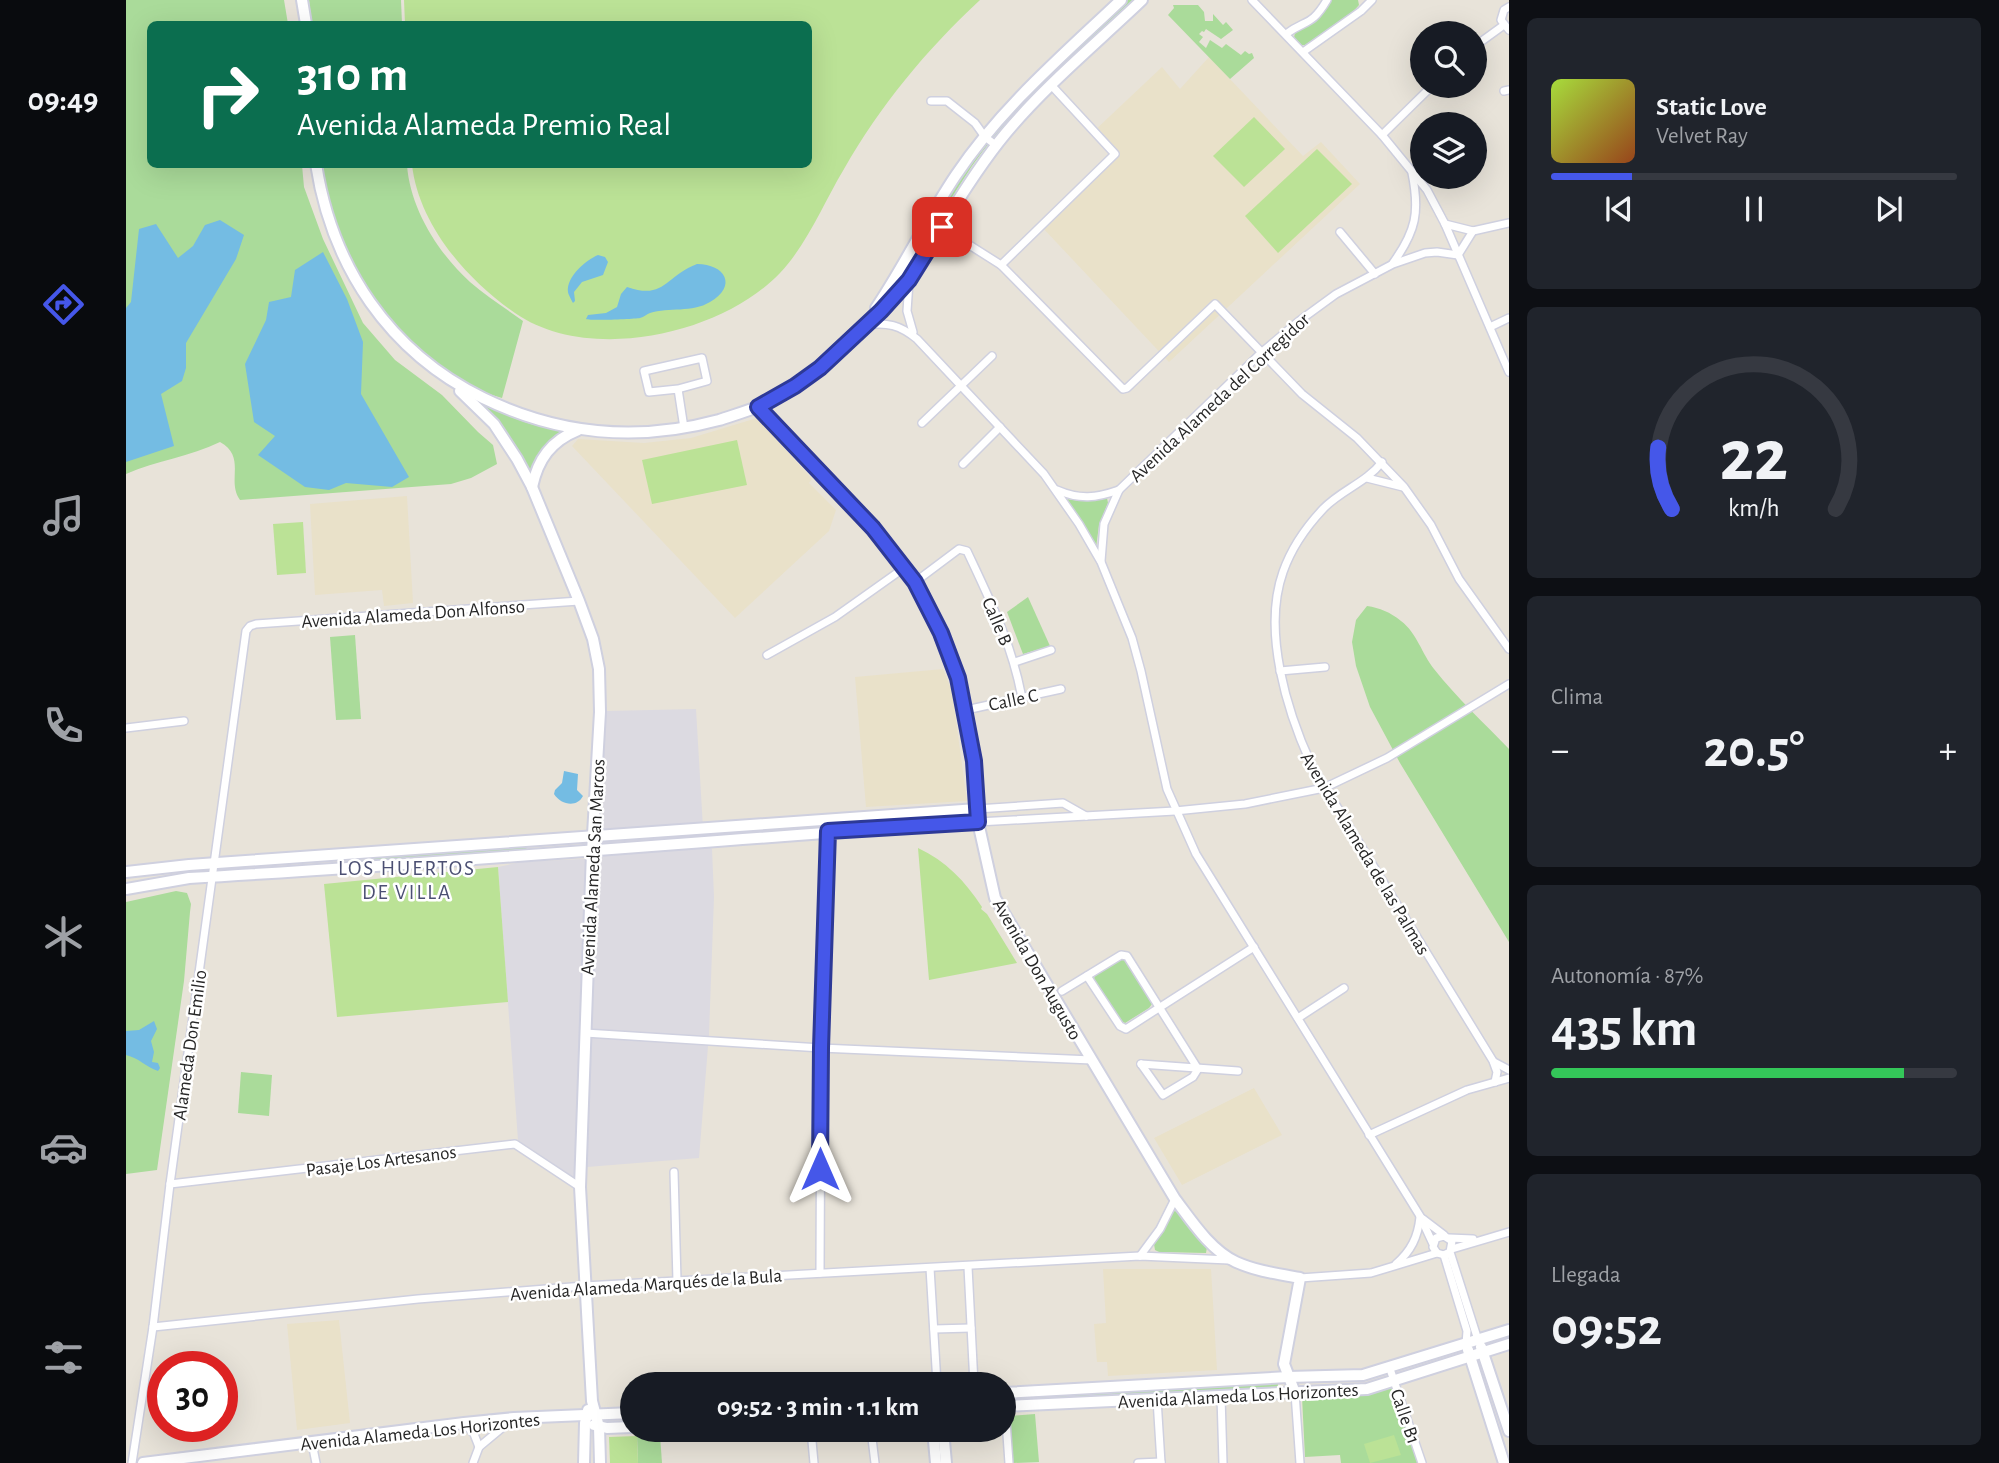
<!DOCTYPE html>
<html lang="es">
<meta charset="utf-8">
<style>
body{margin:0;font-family:"Alegreya Sans",sans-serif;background:#20242c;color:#f1f3f6;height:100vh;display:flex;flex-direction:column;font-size:26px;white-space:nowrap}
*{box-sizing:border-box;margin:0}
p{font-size:23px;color:#9ea1a6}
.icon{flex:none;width:38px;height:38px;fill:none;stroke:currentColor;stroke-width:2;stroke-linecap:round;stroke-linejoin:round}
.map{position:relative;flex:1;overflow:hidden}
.details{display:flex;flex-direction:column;gap:18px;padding:18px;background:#0d0f14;width:490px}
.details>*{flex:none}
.banner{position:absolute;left:21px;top:21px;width:665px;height:147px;border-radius:10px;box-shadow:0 7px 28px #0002;background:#0b6e4f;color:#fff;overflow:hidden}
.tools{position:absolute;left:1284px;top:21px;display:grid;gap:14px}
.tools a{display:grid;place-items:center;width:77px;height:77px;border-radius:50%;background:#171b24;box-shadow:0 7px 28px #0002;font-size:35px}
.speed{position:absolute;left:21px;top:1351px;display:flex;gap:14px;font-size:35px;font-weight:700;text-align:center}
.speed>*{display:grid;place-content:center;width:91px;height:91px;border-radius:50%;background:#171b24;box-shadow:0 7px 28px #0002;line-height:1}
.speed .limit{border:10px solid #d22;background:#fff;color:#111}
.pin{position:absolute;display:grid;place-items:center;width:60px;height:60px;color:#fff;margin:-30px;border-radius:14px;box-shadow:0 4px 10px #0006}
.me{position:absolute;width:77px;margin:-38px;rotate:0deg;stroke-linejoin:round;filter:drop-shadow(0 0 5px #0008)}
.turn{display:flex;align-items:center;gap:24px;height:147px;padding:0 35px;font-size:32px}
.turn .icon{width:91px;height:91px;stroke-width:2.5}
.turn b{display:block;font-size:49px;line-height:60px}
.big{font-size:52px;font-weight:700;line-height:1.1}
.details .widget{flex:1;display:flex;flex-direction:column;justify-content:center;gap:10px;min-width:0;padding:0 24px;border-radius:10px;background:#20242c}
.details .dial{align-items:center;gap:0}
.dial svg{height:182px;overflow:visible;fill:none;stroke:#363941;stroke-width:7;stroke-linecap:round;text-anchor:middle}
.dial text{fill:#f1f3f6;stroke:none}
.song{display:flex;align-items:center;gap:21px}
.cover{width:84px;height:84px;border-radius:10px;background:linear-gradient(135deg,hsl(80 70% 55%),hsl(20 70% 35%))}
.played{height:7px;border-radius:4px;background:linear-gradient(90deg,#4557e9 20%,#363941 20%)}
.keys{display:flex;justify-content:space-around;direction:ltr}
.heat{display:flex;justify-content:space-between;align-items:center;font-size:38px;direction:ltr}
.charge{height:10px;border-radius:5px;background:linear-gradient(90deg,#34c759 87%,#363941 0)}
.trip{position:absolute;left:494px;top:1372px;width:396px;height:70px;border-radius:35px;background:#171b24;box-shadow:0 7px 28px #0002;font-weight:700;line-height:70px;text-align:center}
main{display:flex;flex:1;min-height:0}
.menu{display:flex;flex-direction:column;width:126px;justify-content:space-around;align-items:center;background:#090b0e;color:#9ea1a6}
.menu .icon{width:49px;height:49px}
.menu .selected{color:#4557e9}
.menu b{font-size:32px;color:#f1f3f6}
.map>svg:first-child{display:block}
.industrial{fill:#dcdae1}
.education{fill:#e9e1c9}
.green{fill:#aadb9a}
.pitch{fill:#bbe296}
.water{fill:#74bce3}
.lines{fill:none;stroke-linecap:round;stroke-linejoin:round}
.street-casing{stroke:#cfd0df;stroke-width:10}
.secondary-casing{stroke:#cfd0df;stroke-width:14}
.street{stroke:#fff;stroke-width:7}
.secondary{stroke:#fff;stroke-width:10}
.route-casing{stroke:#2d3997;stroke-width:18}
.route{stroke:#4557e9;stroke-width:12}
.labels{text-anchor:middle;stroke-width:5;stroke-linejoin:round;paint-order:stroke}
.street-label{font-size:19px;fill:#272727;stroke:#fff}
.neighbourhood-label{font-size:21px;letter-spacing:2px;fill:#4c5073;stroke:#fff}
</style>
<main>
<nav class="menu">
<b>09:49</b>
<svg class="icon selected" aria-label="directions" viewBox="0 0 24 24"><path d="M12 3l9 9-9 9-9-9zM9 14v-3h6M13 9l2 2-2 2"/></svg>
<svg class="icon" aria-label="music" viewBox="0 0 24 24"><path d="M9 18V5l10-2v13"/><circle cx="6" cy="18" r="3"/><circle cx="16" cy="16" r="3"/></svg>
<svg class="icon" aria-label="phone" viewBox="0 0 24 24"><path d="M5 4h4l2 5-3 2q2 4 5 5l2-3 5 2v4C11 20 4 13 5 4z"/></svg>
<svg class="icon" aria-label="climate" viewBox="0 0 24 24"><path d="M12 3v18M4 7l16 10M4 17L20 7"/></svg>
<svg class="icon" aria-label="car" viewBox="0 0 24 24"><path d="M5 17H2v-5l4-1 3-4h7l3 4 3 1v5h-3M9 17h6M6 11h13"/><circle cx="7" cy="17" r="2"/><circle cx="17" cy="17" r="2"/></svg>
<svg class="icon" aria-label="filters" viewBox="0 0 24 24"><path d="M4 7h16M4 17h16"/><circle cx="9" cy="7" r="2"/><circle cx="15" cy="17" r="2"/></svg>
</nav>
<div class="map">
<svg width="1383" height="1463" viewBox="0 0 1383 1463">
<rect width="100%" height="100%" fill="#e8e3d9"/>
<path class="industrial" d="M570,709L578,845L586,849L588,897L583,1034L573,1158L461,1167L447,1177L392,1140L372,867L395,862L475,858L479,711Z"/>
<g class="education">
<path d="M1083,57L1177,156L1195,142L1234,184L1043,362L915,226L988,155L966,133L1036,67L1054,89Z"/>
<path d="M631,418L686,479L683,483L710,510L703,531L609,618L446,446L452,439L518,443L565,438Z"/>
<path d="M281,496L287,603L258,606L256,590L189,595L184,504Z"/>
<path d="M817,669L826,691L841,801L740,807L729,677Z"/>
<path d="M1128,1088L1156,1135L1056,1185L1028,1138Z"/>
<path d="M977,1269H1085L1091,1370L982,1376L981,1362H971L968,1324L980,1323Z"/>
<path d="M213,1320L224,1423L171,1430L161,1324Z"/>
</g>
<g class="green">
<path d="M0,0H158L162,24H24V164L176,165L178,187L197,239L237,323L269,360L316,395L352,432L367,445L371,464L345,478L325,484L114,500C100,481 121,457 94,442C64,457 31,460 0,474Z"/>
<path d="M183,0H275L276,24H186Z"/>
<path d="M999,0H1008C952,52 890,103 846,166C822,202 801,240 778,277L766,289L837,170L900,94Z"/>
<path d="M1205,0H1232L1233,5L1225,14L1179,45H1175L1168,38L1169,32C1187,26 1195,16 1205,0Z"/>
<path d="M1047,5H1072L1078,12L1079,21H1087V14L1097,25L1100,22L1107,30L1095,39L1080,29L1078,32L1076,31L1073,34L1077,37L1073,42L1080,48L1084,40L1096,48L1100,44L1115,55L1119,51L1123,54L1126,53L1128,58L1104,79L1042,15L1048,8Z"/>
<path d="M194,165H281C284,208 312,253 344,282C360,296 379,308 397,321L376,398C311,380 260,322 227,266C221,257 214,247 211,238C202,215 199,188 194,165Z"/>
<path d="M347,399C375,412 403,428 434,429L436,433C420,442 410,457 404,474Z"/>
<path d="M981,498L982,503L973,525L970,548L939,501L940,499L954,501Z"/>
<path d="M902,597L924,646L897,654L881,612Z"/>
<path d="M1241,606C1254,608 1264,612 1275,621C1291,633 1296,654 1308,669C1331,698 1358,723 1383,749V942L1274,763L1244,707L1230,666L1226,642L1230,620Z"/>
<path d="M229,635L235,719L210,720L204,637Z"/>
<path d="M400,845L401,851L248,863V857Z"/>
<path d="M50,891L61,893L65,904L64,912L58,981L31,1170L0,1174V902Z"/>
<path d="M995,959L999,960L1026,1004L1023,1008L999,1023L994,1021L968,979L969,975Z"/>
<path d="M115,1072L146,1075L143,1116L112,1113Z"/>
<path d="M1049,1211L1054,1213L1081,1247L1080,1253L1033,1252L1029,1250L1028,1244L1046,1212Z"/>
<path d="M1152,1381V1389L877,1404V1396Z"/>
<path d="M1266,1387L1292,1463H1215L1214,1455L1179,1457L1176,1397L1246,1392Z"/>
<path d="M909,1414L913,1462L887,1463L884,1416Z"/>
<path d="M534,1435L536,1463H512L511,1436Z"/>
</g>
<g class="pitch">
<path d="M278,0H854C800,50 754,106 718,169C697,204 682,243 654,273C595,335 462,364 389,313C341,280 293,225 286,165L682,164V24H279Z"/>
<path d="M1128,117L1159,149L1118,187L1087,156Z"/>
<path d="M1191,149L1226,184L1152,253L1119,216Z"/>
<path d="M611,440L621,485L526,504L516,460Z"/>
<path d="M177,522L180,573L151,575L147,524Z"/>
<path d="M792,848C820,861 839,881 856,907L855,909L861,914L891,963L803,980Z"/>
<path d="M372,867L382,1002L211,1017L198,884Z"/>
<path d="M1268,1435L1275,1455L1244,1463L1238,1444Z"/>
<path d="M511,1436L512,1463H484L483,1437Z"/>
</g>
<g class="water">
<path d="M94,220L118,235L110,259L60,343V368L56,381L35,394L48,446L0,462V308L5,302L13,229L30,224L52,258L67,246L79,225Z"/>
<path d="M197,252L221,299L237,342L235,394L283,477L266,487L220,483L203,490L179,487L132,455L149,436L128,422L119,364L140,320L143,302L165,297L169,270Z"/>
<path d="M472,255L479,257L482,262L477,275L456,282L448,292L449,301L447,303C446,301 442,294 442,292C440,277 460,260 472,255Z"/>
<path d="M571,264C599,264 612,286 584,302C566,313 543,307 524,313C521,314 518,317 514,318C508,319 465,321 460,319L462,315L480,313L491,307L495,294L501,287C539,300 538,277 571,264Z"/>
<path d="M438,771L452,774L451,790L457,796C451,808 435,805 428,794L429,790L436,783Z"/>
<path d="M28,1021L31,1029L25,1041L28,1052L26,1062L32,1063L34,1068L32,1071C20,1067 13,1058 0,1055V1031L13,1030Z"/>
</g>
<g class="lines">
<defs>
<g id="street">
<path d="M1126,0L1256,135L1301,190L1319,224L1383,372"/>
<path d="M1383,7L1378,10L1375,20L1383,30"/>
<path d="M1160,34C1180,19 1185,27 1201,0"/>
<path d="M1349,46L1378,25"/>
<path d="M1177,52L1235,11L1246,0"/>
<path d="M1378,91L1383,90"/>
<path d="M805,101H821L849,123L859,137L871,146"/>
<path d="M1256,135L1306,86"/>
<path d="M1319,224L1347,231L1383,223"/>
<path d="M815,227L875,265L997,389L1001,388L1089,304L1176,394L1231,438L1278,487L1305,525L1333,579L1383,649"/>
<path d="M1214,232L1249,274"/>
<path d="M1267,263C1290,231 1294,212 1286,173"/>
<path d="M875,265L989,154L926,86"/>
<path d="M783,282L781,311L787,332"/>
<path d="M740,325C761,322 774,325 791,339L918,474L953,524L975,562L1006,638L1015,671L1041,789L1070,854L1294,1216L1307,1244"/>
<path d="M1364,327L1383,318"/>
<path d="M552,389L581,381L576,358L518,371L523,392L552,389L558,428"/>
<path d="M796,423L866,356"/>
<path d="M1256,462C1240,483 1215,490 1197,509C1181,526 1165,549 1157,572C1136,631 1161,712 1186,766L1367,1061L1371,1072L1369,1082"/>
<path d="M837,464L874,427"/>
<path d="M1241,478L1277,487"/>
<path d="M931,490C954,500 970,498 993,490"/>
<path d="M975,561L978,524L993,490L1135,353L1173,321L1210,294L1267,264L1299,253L1311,252L1332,255L1347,231"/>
<path d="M789,582L833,549L841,551C864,600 886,644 896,698"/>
<path d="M641,655L709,617L778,568"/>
<path d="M889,662L925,650"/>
<path d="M1154,671L1199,667"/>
<path d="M840,710L935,689"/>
<path d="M0,728L58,721"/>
<path d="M851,809L937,803L960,816"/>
<path d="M852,822L1049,811L1119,804L1198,788L1261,758L1383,684"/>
<path d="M961,976L994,1026L1000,1029L1128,947"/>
<path d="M936,991L995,955L1001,956L1072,1069"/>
<path d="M1172,1018L1218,988"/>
<path d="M459,1033L695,1048L966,1060"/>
<path d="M1368,1062L1383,1070"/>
<path d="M1015,1064L1112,1071"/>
<path d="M1015,1064L1037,1095L1067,1077L1072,1069"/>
<path d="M1243,1135L1341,1090L1383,1078"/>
<path d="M548,1172L551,1281"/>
<path d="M44,1184L389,1144L454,1187"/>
<path d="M1297,1219L1318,1235"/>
<path d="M1323,1238L1347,1239"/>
<path d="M1326,1249L1383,1232"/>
<path d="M1324,1252L1318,1255L1311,1253L1307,1247L1310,1238L1318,1236L1326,1241L1324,1252L1352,1340"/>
<path d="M1318,1255L1341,1331L1340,1344"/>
<path d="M1014,1256L1034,1229L1049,1199"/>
<path d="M1270,1264C1285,1251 1292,1237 1294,1217"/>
<path d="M842,1267L848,1384"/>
<path d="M804,1268L811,1384"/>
<path d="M694,1273L695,1048L702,829"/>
<path d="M1174,1278L1245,1273L1311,1253"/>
<path d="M27,1327L292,1299L458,1286L1014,1256L1103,1260"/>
<path d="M808,1329L845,1328"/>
<path d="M1264,1369L1296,1463"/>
<path d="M1169,1393L1174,1463"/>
<path d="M1095,1396L1097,1463"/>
<path d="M1031,1399L1035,1463"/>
<path d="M879,1406L883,1463"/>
<path d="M338,1423L348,1434L353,1447"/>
<path d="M685,1430L688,1463"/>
<path d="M745,1430L749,1463"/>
<path d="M186,1443L190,1463"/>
<path d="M6,1463L27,1327L44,1184L120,631L124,626L130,624L453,601"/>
<path d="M347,1463L353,1447L388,1418"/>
<path d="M1012,1463L1035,1462"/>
</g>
<g id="secondary">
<path d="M176,0L180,24"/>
<path d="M190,164C206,267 263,352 357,398C433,435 512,442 593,420C611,414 630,409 647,400C681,380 708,355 737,327C752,313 768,299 781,282C794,266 804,246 815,228C835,195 855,163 880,133C920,85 971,43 1016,0"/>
<path d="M750,308C779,265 801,218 830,175C875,108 937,55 995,0"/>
<path d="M334,391L368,424L391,459L406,487L453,601L467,639L473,669L474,712L466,852L454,1187L466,1401L473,1427L474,1463"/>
<path d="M632,407L747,528L789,582L815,633L832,678L848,761L852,822L869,898L1049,1199C1065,1220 1084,1250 1110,1262C1130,1271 1152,1274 1174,1278L1158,1364L1169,1393"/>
<path d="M406,487C412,459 425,441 452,430"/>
<path d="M0,872L63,865L851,809"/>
<path d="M0,889L63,878C326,863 589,840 852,822"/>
<path d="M1355,1347L1383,1431"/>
<path d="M1342,1350L1378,1463"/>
<path d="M877,1393L1162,1377L1237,1375L1383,1330"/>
<path d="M877,1406L1241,1389L1383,1344"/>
<path d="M468,1425L481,1428L506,1427"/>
<path d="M807,1430L810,1463"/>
<path d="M817,1430L820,1463"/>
<path d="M17,1463L338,1423L388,1418L506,1413"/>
<path d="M458,1463L459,1423L462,1410"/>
</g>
</defs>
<use href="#street" class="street-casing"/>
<use href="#secondary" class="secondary-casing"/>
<use href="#street" class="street"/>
<use href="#secondary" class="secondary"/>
</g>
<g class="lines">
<defs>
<path id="route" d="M694,1169L695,1048L702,831L852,822L848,761L832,678L815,633L789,582L747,528L632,407L669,386L694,368L755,311L783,280L816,227"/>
</defs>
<use href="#route" class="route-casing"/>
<use href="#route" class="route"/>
</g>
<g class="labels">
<g class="street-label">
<text transform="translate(1093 397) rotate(-43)" y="7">Avenida Alameda del Corregidor</text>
<text transform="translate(287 613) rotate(-4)" y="7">Avenida Alameda Don Alfonso</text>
<text transform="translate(872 621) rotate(67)" y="7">Calle B</text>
<text transform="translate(887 699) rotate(-12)" y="7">Calle C</text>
<text transform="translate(1240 853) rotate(59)" y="7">Avenida Alameda de las Palmas</text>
<text transform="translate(466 867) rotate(-87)" y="7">Avenida Alameda San Marcos</text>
<text transform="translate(912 969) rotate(60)" y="7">Avenida Don Augusto</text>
<text transform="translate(63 1045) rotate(-82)" y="7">Alameda Don Emilio</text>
<text transform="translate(255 1160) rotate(-7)" y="7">Pasaje Los Artesanos</text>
<text transform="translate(520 1284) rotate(-4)" y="7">Avenida Alameda Marqués de la Bula</text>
<text transform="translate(1112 1395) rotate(-3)" y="7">Avenida Alameda Los Horizontes</text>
<text transform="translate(1280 1416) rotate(71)" y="7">Calle B1</text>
<text transform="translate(294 1431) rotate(-6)" y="7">Avenida Alameda Los Horizontes</text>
</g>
<g class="neighbourhood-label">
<text x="281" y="875">LOS HUERTOS<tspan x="281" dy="24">DE VILLA</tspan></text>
</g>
</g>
</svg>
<div class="tools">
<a><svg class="icon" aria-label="search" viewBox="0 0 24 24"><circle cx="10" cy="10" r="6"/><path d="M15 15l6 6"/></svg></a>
<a><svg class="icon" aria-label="layers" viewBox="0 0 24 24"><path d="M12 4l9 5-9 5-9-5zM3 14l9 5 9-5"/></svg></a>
</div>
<div class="speed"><div class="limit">30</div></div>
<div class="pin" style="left:816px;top:227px;background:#d93025"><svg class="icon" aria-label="arrive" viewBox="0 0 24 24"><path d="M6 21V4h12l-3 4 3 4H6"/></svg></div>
<svg class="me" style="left:694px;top:1169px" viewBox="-20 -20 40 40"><path d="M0-17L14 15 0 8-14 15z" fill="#4557e9" stroke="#fff" stroke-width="4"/></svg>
<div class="trip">09:52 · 3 min · 1.1 km</div>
<div class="banner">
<div class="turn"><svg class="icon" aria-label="right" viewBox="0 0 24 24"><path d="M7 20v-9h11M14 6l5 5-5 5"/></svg><div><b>310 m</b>Avenida Alameda Premio Real</div></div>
</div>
</div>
<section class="details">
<div class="widget">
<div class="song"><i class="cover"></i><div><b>Static Love</b><p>Velvet Ray</p></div></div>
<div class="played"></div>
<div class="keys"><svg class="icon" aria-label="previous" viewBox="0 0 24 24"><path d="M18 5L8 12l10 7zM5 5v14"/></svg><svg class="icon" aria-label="pause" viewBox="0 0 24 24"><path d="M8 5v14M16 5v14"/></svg><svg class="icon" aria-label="next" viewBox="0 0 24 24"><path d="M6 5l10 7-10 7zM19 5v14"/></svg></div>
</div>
<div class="widget dial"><svg viewBox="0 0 100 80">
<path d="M14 69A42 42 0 1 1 86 69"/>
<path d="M14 69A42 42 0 0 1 8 42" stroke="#4557e9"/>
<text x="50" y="56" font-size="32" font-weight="700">22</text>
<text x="50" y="72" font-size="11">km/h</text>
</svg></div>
<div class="widget"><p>Clima</p>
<div class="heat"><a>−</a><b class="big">20.5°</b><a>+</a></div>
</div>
<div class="widget"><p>Autonomía · 87%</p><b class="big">435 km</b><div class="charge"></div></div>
<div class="widget"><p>Llegada</p><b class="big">09:52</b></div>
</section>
</main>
